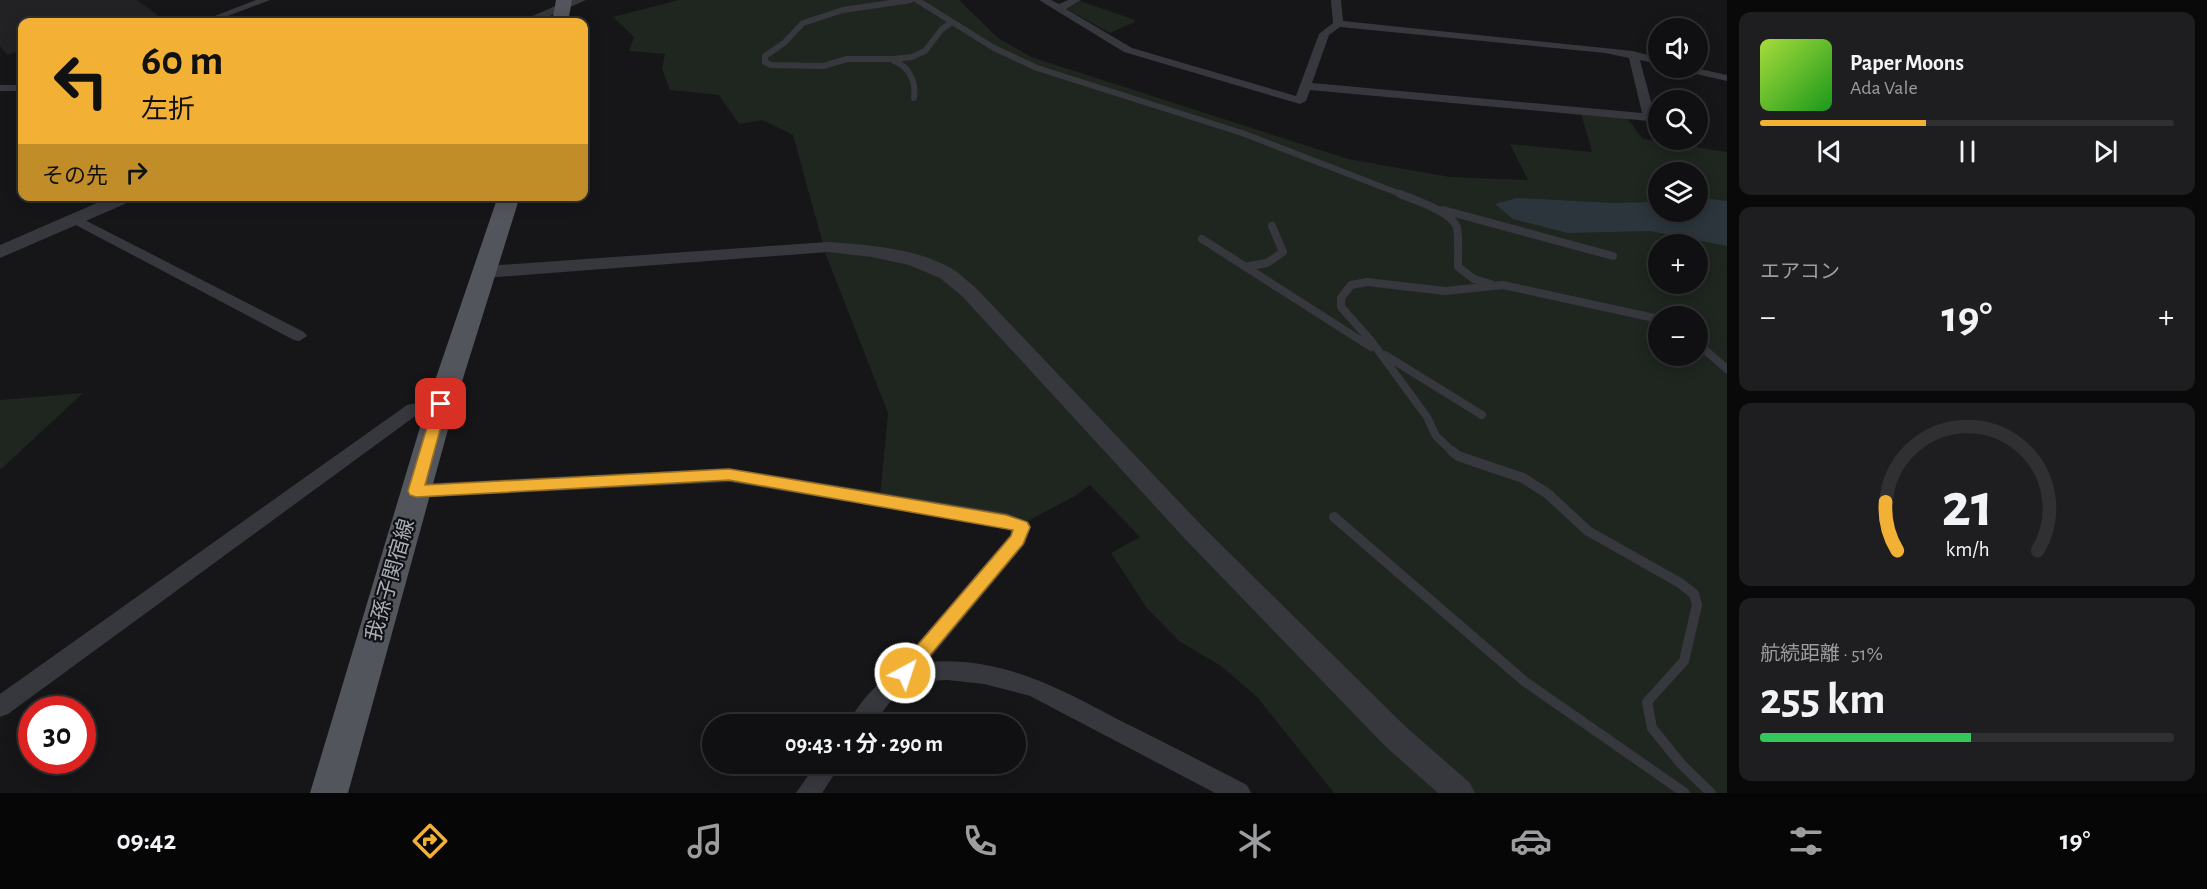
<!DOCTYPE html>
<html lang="ja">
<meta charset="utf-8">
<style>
body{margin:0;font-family:"Alegreya Sans","Noto Sans JP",sans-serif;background:#1e1e20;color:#f1f3f6;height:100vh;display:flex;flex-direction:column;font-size:22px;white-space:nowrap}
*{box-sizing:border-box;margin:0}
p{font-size:20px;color:#9c9d9f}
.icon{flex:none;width:33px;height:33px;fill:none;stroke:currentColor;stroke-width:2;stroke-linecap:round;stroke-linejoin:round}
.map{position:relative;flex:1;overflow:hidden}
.side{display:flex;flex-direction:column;gap:12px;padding:12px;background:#09090a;width:480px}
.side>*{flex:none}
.hud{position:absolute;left:18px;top:18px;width:570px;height:183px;border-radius:12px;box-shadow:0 3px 15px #0003,0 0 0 2px #303032;background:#f2b134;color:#111;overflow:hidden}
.tools{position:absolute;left:1648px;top:18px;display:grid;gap:12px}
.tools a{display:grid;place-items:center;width:60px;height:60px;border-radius:50%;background:#101012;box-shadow:0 3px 15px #0003,0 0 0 2px #303032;font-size:30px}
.speed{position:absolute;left:18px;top:696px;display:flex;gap:12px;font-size:30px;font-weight:700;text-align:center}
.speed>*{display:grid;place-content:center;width:78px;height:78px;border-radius:50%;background:#101012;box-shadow:0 3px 15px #0003,0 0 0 2px #303032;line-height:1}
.speed .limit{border:9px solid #d22;background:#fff;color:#111}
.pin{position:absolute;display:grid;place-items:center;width:51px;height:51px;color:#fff;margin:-26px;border-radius:12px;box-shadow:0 3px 9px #0006}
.me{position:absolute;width:66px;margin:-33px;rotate:40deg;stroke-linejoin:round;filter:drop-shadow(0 0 4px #0008)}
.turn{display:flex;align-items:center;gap:21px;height:126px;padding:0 24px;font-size:27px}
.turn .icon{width:78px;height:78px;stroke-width:2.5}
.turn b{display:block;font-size:42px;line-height:51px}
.then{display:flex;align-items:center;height:57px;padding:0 24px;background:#0003;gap:12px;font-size:22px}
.big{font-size:45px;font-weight:700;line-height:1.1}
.side .widget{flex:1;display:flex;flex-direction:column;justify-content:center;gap:9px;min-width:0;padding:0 21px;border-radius:12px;background:#1e1e20}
.side .dial{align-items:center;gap:0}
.dial svg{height:156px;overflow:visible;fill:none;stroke:#303032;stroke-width:7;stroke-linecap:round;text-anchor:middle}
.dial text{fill:#f1f3f6;stroke:none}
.song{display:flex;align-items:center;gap:18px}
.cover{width:72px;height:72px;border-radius:9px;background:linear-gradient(135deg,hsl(80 70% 55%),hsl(120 70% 35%))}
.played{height:6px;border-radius:3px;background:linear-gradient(90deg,#f2b134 40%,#303032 40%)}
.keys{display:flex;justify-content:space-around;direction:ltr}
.heat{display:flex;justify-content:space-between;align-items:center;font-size:33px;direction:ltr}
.charge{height:9px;border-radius:4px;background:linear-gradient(90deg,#34c759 51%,#303032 0)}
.trip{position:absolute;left:702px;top:714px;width:324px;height:60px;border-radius:30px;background:#101012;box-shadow:0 3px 15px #0003,0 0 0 2px #303032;font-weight:700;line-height:60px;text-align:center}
.menu{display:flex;height:96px;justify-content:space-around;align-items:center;background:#060607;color:#9c9d9f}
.menu .icon{width:42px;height:42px}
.menu .on{color:#f2b134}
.menu b{font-size:27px;color:#f1f3f6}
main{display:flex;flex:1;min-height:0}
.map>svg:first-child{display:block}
.built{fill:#222225}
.green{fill:#1e261f;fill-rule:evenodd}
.water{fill:#2c353c}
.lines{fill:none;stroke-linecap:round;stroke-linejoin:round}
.service-far2{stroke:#37383d;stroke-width:6}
.service-far1{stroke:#37383d;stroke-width:8}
.service{stroke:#37383d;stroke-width:10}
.minor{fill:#37383d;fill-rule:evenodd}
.tertiary{fill:#37383d;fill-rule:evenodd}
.primary{fill:#53555c;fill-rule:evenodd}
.route{fill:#f2b134;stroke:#9d7322;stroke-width:1.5}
.labels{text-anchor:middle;stroke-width:4.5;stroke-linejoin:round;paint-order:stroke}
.street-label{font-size:21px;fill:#a8adb8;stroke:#111113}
</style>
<main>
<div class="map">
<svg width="1727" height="793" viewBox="0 0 1727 793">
<rect width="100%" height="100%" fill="#161618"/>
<path class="built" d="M0,0H137L167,22H22V50L7,55L0,46Z"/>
<g class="green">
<path d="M679,0H959L998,38L1031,57L1348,159L1450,177L1528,180L1510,144L1592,152L1581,113L1626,117L1643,139L1727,152V793H1334L1257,697L1221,666L1179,641L1146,607L1111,553L1140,537L1090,485L1075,496L1028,521L880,497L888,413L826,255L793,135L762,120L739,124L719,95L670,90L662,69L665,54L629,51L634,37L613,17ZM1659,172H1698V212H1659ZM1659,244H1698V284H1659ZM1659,316H1698V356H1659Z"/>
<path d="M1080,1L1135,20V22L1110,33L1065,8Z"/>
<path d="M83,393L0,470V400Z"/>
</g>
<path class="water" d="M1517,198L1612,203L1659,202V212H1698V201L1711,199L1727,201V246L1650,231L1568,233L1513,219L1495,204Z"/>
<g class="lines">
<g class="service-far2">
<path d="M911,0L843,10L803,23L784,43L765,56V62L771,65L823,66L847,59H894L912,57L925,51L942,29L952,22"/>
<path d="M917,0L994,48L1037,68L1242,133L1403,195"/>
<path d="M894,61C910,67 916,82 914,98"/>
</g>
<g class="service-far1">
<path d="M1400,194C1414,200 1453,212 1457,228C1459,240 1458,255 1458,267L1474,279L1491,284"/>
<path d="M1443,210L1613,256"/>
<path d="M1202,239L1371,347"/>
<path d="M1249,266L1267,263L1283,252L1272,226"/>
<path d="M1698,344L1727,369"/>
<path d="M1385,355L1482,415"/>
<path d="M1454,453L1436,436L1427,417L1372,342L1341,307V298L1351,285L1367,282L1445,291L1503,285L1659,319"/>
</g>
<g class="service">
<path d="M1452,451L1458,456L1523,478L1548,494L1588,531L1680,583L1694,594L1697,605L1684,661L1647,702L1652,728L1682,765L1711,793"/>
<path d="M1334,517L1524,681L1685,793"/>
</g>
<g class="minor">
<path d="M256,0H270L212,22H199Z"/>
<path d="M1039,0H1051L1059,4L1068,0H1081L1066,9L1132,48L1296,96L1319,34L1333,23L1331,0H1341L1343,21L1633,51L1659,58V64L1640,60L1655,117L1649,121L1310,90L1306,101L1300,104L1124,52ZM1340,27L1605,53L1629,58L1642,113L1312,83L1329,35Z"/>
<path d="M1677,68H1695L1727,75V81L1679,70Z"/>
<rect x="0" y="85" width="22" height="6"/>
<path d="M75,215L304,332L307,336L299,341L294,340L70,222L68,219L70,216Z"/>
<path d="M441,398L447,400L449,404L447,408L418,414L8,714L0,717V694L407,405Z"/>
<path d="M729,468L1007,513L1029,522L1031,527L1025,544L927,662C1004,656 1060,689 1125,723C1166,743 1206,764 1247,785L1251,793H1215L1030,696L984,684L947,680L910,682L893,698L873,724H849C857,702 880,682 898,666L1010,535L1011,531L1005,528L729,482L416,498L410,496L407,491L410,486L416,484Z"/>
<path d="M816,764H841L822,793H796Z"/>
</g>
<g class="tertiary">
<path d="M569,0H586L536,22H519Z"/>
<path d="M113,196H136L134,200L0,258V245Z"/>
<path d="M828,242C869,245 918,248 954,270C962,275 968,282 976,288L1203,527L1406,727L1470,783L1475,793H1438L1386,747L1187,541L962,296L940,278L909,265L872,257L828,252L485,278L479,276L476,272L479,268L485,266Z"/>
</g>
<g class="primary">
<path d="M556,0H572L568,22H552Z"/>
<path d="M498,196H520L455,404L348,793H310L427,404Z"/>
</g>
</g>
<path class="route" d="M441,399L447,404L425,485L729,469L1006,515L1027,522L1030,527L1023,544L911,678L905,681L899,678L897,673L899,667L1011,536L1013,530L729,480L416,497L410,495L408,491L434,404Z"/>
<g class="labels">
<g class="street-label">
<text transform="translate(390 580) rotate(-74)" y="7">我孫子関宿線</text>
</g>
</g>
</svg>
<div class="tools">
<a><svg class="icon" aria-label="sound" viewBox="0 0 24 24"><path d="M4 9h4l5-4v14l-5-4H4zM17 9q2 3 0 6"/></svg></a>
<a><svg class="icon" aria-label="search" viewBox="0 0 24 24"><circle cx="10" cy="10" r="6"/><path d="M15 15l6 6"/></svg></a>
<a><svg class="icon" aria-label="layers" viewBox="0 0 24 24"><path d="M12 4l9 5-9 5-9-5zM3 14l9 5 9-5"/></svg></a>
<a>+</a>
<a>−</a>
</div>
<div class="speed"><div class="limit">30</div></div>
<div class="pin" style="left:441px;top:404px;background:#d93025"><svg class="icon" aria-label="arrive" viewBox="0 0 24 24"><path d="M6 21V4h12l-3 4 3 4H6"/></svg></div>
<svg class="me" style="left:905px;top:673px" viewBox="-20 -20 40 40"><circle r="17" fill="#f2b134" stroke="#fff" stroke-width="3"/><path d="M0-11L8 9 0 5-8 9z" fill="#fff"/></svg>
<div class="trip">09:43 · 1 分 · 290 m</div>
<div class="hud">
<div class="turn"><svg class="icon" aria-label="left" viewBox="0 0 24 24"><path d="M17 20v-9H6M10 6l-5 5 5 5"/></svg><div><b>60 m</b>左折</div></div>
<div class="then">その先<svg class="icon" aria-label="right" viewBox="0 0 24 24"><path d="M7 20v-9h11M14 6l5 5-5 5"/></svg></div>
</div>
</div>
<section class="side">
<div class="widget">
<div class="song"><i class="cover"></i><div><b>Paper Moons</b><p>Ada Vale</p></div></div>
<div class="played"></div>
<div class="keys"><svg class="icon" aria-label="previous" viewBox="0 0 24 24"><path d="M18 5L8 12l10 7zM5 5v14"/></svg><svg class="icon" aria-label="pause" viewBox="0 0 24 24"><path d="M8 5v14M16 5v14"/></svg><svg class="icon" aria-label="next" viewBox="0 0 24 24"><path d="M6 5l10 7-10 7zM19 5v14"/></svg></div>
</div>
<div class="widget"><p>エアコン</p>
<div class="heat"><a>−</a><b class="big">19°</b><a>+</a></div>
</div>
<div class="widget dial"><svg viewBox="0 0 100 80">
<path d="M14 69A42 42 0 1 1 86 69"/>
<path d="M14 69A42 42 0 0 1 8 44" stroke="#f2b134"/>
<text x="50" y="56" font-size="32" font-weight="700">21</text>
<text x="50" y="72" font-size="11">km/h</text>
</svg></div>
<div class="widget"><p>航続距離 · 51%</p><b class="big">255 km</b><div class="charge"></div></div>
</section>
</main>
<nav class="menu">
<b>09:42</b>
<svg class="icon on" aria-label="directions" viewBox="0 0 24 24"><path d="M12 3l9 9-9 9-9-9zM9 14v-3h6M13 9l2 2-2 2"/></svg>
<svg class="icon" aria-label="music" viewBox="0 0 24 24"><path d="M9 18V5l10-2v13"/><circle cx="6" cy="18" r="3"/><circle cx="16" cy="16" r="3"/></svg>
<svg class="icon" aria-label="phone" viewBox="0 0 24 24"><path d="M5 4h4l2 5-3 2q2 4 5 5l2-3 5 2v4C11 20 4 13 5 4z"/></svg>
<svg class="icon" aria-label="climate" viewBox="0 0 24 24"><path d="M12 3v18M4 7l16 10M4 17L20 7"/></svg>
<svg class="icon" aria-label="car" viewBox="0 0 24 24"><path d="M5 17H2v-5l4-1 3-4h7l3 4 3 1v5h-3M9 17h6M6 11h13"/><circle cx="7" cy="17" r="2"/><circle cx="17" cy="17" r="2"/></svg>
<svg class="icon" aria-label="filters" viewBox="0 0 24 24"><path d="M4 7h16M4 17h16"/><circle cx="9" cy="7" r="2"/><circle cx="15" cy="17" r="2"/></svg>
<b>19°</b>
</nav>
